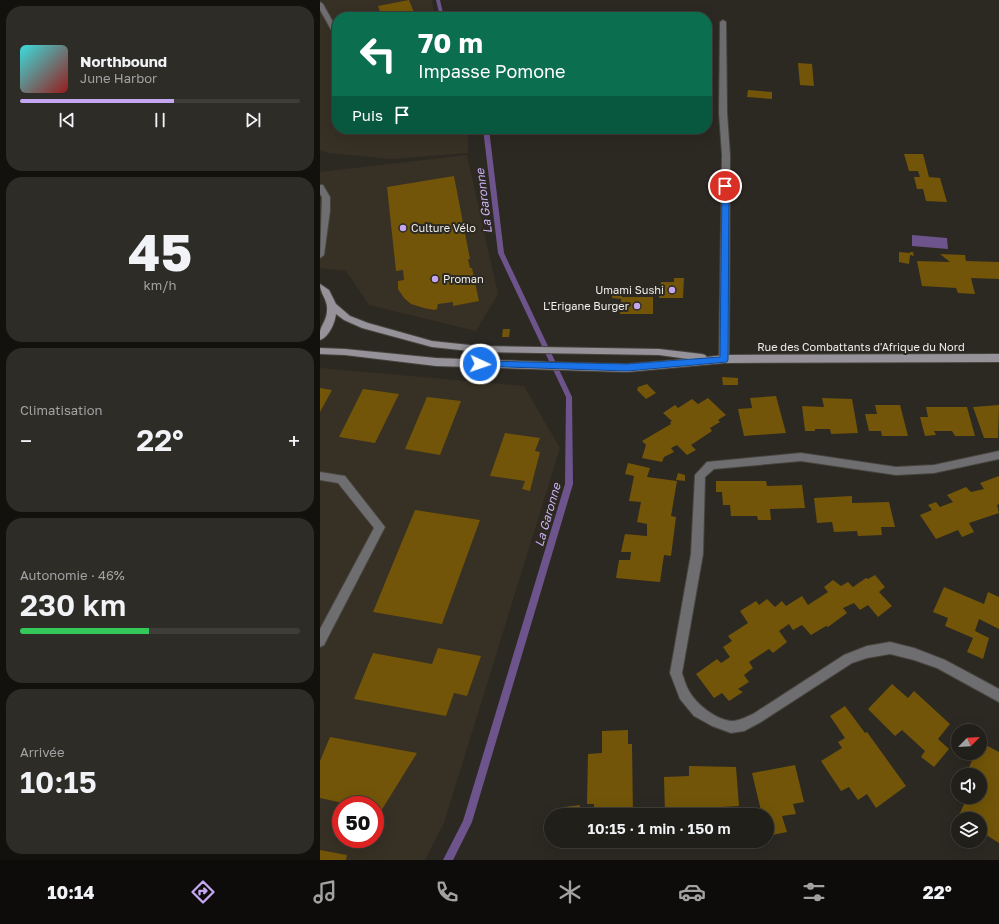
<!DOCTYPE html>
<html lang="fr">
<meta charset="utf-8">
<style>
body{margin:0;font-family:"Golos Text",sans-serif;background:#2d2c27;color:#f1f3f6;height:100vh;display:flex;flex-direction:column;font-size:15px;white-space:nowrap}
*{box-sizing:border-box;margin:0}
p{font-size:13px;color:#a2a2a2}
.icon{flex:none;width:22px;height:22px;fill:none;stroke:currentColor;stroke-width:2;stroke-linecap:round;stroke-linejoin:round}
.map{position:relative;flex:1;overflow:hidden}
.panel{display:flex;flex-direction:column;gap:6px;padding:6px;background:#12110e;width:320px}
.panel>*{flex:none}
.hud{position:absolute;left:12px;top:12px;width:380px;height:122px;border-radius:16px;box-shadow:0 4px 16px #0002,0 0 0 1px #3e3d39;background:#0b6e4f;color:#fff;overflow:hidden}
.needle{width:26px;rotate:66deg}
.controls{position:absolute;left:631px;top:724px;display:grid;gap:8px}
.controls a{display:grid;place-items:center;width:36px;height:36px;border-radius:50%;background:#211f1a;box-shadow:0 4px 16px #0002,0 0 0 1px #3e3d39;font-size:20px}
.speed{position:absolute;left:12px;top:796px;display:flex;gap:8px;font-size:20px;font-weight:700;text-align:center}
.speed>*{display:grid;place-content:center;width:52px;height:52px;border-radius:50%;background:#211f1a;box-shadow:0 4px 16px #0002,0 0 0 1px #3e3d39;line-height:1}
.speed .limit{border:6px solid #d22;background:#fff;color:#111}
.pin{position:absolute;display:grid;place-items:center;width:34px;height:34px;color:#fff;margin:-17px;border:2px solid #fff;border-radius:50%;box-shadow:0 1px 4px #0007}
.me{position:absolute;width:44px;margin:-22px;rotate:93deg;stroke-linejoin:round;filter:drop-shadow(0 0 3px #0008)}
.turn{display:flex;align-items:center;gap:14px;height:84px;padding:0 20px;font-size:18px}
.turn .icon{width:52px;height:52px;stroke-width:2.5}
.turn b{display:block;font-size:28px;line-height:34px}
.then{display:flex;align-items:center;height:38px;padding:0 20px;background:#0003;gap:8px;font-size:15px}
.big{font-size:30px;font-weight:600;line-height:1.1}
.panel .widget{flex:1;display:flex;flex-direction:column;justify-content:center;gap:6px;min-width:0;padding:0 14px;border-radius:16px;background:#2d2c27}
.panel .dial{align-items:center;gap:0}
.dial b{font-size:52px;line-height:1}
.song{display:flex;align-items:center;gap:12px}
.cover{width:48px;height:48px;border-radius:6px;background:linear-gradient(135deg,hsl(180 70% 55%),hsl(0 70% 35%))}
.played{height:4px;border-radius:2px;background:linear-gradient(90deg,#c5a7f1 55%,#3e3d39 55%)}
.keys{display:flex;justify-content:space-around;direction:ltr}
.heat{display:flex;justify-content:space-between;align-items:center;font-size:22px;direction:ltr}
.charge{height:6px;border-radius:3px;background:linear-gradient(90deg,#34c759 46%,#3e3d39 0)}
.trip{position:absolute;left:224px;top:808px;width:230px;height:40px;border-radius:20px;background:#211f1a;box-shadow:0 4px 16px #0002,0 0 0 1px #3e3d39;font-weight:600;line-height:40px;text-align:center}
.menu{display:flex;height:64px;justify-content:space-around;align-items:center;background:#0d0c0a;color:#a2a2a2}
.menu .icon{width:28px;height:28px}
.menu .selected{color:#c5a7f1}
.menu b{font-size:18px;color:#f1f3f6}
main{display:flex;flex:1;min-height:0}
.map>svg:first-child{display:block}
.built{fill:#373024;fill-rule:evenodd}
.water{fill:#6d548d}
.lines{fill:none;stroke-linecap:round;stroke-linejoin:round}
.stream{fill:#6d548d;fill-rule:evenodd}
.building{fill:#725508}
.service-casing{stroke:#47443e;stroke-width:2}
.minor-casing{stroke:#47443e;stroke-width:2}
.secondary-casing{stroke:#47443e;stroke-width:2}
.service{fill:#6e6d70;fill-rule:evenodd}
.minor{fill:#6e6d70;fill-rule:evenodd}
.secondary{fill:#959399;fill-rule:evenodd}
.route{fill:#1a73e8;stroke:#114b97}
.poi-dot{fill:#c5a7f1;stroke:#2c2922;stroke-width:1.5}
.labels{text-anchor:middle;stroke-width:4;stroke-linejoin:round;paint-order:stroke}
.poi-label{font-size:11px;fill:#efede8;stroke:#2c2922;text-anchor:start}
.street-label{font-size:11px;fill:#efede8;stroke:#2c2922}
.water-label{font-size:12px;font-style:italic;fill:#cdb1f5;stroke:#2c2922}
</style>
<main>
<section class="panel">
<div class="widget">
<div class="song"><i class="cover"></i><div><b>Northbound</b><p>June Harbor</p></div></div>
<div class="played"></div>
<div class="keys"><svg class="icon" aria-label="previous" viewBox="0 0 24 24"><path d="M18 5L8 12l10 7zM5 5v14"/></svg><svg class="icon" aria-label="pause" viewBox="0 0 24 24"><path d="M8 5v14M16 5v14"/></svg><svg class="icon" aria-label="next" viewBox="0 0 24 24"><path d="M6 5l10 7-10 7zM19 5v14"/></svg></div>
</div>
<div class="widget dial"><b>45</b><p>km/h</p></div>
<div class="widget"><p>Climatisation</p>
<div class="heat"><a>−</a><b class="big">22°</b><a>+</a></div>
</div>
<div class="widget"><p>Autonomie · 46%</p><b class="big">230 km</b><div class="charge"></div></div>
<div class="widget"><p>Arrivée</p><b class="big">10:15</b></div>
</section>
<div class="map">
<svg width="679" height="860" viewBox="0 0 679 860">
<rect width="100%" height="100%" fill="#2c2922"/>
<g class="built">
<path d="M0,0H112L115,17H17V129H148V153L71,159L9,153L0,150Z"/>
<path d="M147,155L178,294L156,331L49,305L26,271L0,268V172Z"/>
<path d="M0,368L204,386L240,448L124,823L105,860H0ZM21,805H55V839H21Z"/>
</g>
<path class="water" d="M592,235L627,238L628,249L592,246Z"/>
<g class="lines">
<g class="stream">
<path d="M116,0H120L124,17H120Z"/>
<path d="M163,129H169L184,253L252,397L253,484L152,822L133,860H123L143,821L245,484L246,397L178,253Z"/>
</g>
</g>
<g class="building">
<path d="M89,0L96,17H62L58,6Z"/>
<path d="M478,63L492,64L494,86L480,85Z"/>
<path d="M428,90L452,92V99L427,97Z"/>
<path d="M584,154H603L609,177L620,178L627,202L606,201L603,189H597L594,177H600L598,171H589Z"/>
<path d="M134,176L150,259H148L150,268H152L159,301L133,306V302L118,304L117,309L114,310L104,308L91,304L84,298L78,289V281L84,280L83,270L76,271L67,187Z"/>
<path d="M579,252L590,253V252H593L594,256L590,255L589,264L579,262Z"/>
<path d="M620,254L645,255L646,261L679,262V279L651,278L655,294L638,293L636,288L602,286L597,261L630,262Z"/>
<path d="M354,278H364L363,298H339L341,282H354Z"/>
<path d="M302,292V297H333V314H300L301,299L292,298V294Z"/>
<path d="M183,329H190L189,337H182Z"/>
<path d="M402,377L418,378V385H403Z"/>
<path d="M327,384L336,393L326,399L317,390L318,387Z"/>
<path d="M0,388L12,390L0,412Z"/>
<path d="M43,389L79,394L55,443L19,437Z"/>
<path d="M456,396L466,433L424,436L418,409L432,408L430,398Z"/>
<path d="M107,397L141,401L120,455L85,449Z"/>
<path d="M388,398L406,415L398,420L400,422L390,428L392,431L371,445L376,450L367,455L357,445L351,448L354,452L344,457L342,462L322,458L326,445L322,441L351,424L350,422L352,421L343,413L355,405L358,408L372,399L378,404Z"/>
<path d="M502,398L532,399L538,433L511,434L510,429H495V431H485L482,406L504,407Z"/>
<path d="M555,405H580L588,436H562L561,431H549L545,414H557Z"/>
<path d="M679,405L678,438H664L653,407Z"/>
<path d="M606,407H647L655,436H635L632,431H614L616,435L605,436L600,417H608Z"/>
<path d="M185,433L220,438L215,451L220,452L210,491L202,489L205,481L170,476Z"/>
<path d="M308,463L330,468L327,477L357,481L351,516L356,517L351,556L344,555L340,582L296,578L299,560H310L311,552H301L305,534L327,536V524L317,522L321,502L309,501L314,476L305,474Z"/>
<path d="M358,473L365,475V481L356,480Z"/>
<path d="M679,476V504L677,505L679,513L649,523L654,532L642,537L638,530L616,539L600,515L612,510L608,505L616,502L620,507L633,502L627,495L646,487L651,492L664,489L660,483Z"/>
<path d="M396,481H446L447,486L482,485L485,508L450,509L451,520H438L437,516H411L410,505H403L402,492H396Z"/>
<path d="M532,496V503L569,502L575,527H561L562,535L538,536L537,531L514,532L512,522L497,523L494,498Z"/>
<path d="M95,510L160,520L122,624L53,612Z"/>
<path d="M555,575L565,587L559,592L572,606L558,617L548,605L540,610L534,603L523,608L527,613L508,627L506,626L491,635L482,625L473,630L469,624L459,631L467,642L453,653L449,649L429,662L433,668L424,675L429,682L418,689L423,692L409,701L402,693L394,698L376,674L397,659L401,663L410,657L403,647L412,641L408,636L428,623L420,611L436,601L439,605L447,599L455,607L462,601L466,606L482,596L488,605L508,592L504,587L513,580L521,586L528,582L533,587L546,578L548,579Z"/>
<path d="M624,587L664,604L668,592L679,597V629L659,619L655,631L669,638L663,659L647,652L653,638L625,626L628,618L613,612Z"/>
<path d="M118,648L161,656L147,696L134,693L126,716L34,699L53,653L112,664Z"/>
<path d="M572,684L588,698L594,691L630,724L618,739L629,749L614,767L601,757L605,751L582,730L575,736L548,709Z"/>
<path d="M525,706L545,733L547,732L586,786L556,808L547,794L538,800L529,787L521,791L501,761L522,748L518,742L525,738L510,716Z"/>
<path d="M308,730V744H312L313,815H274V804H267L268,754L282,753V731Z"/>
<path d="M10,737L97,753L61,811L55,810V805H32L0,798V761Z"/>
<path d="M660,742L679,752V843L660,831V819L638,818L647,797H660V775H646L655,753H660Z"/>
<path d="M475,765L484,802L473,804L476,814L462,816L467,832L447,836V815H442L432,773Z"/>
<path d="M369,766L416,767L419,806L402,807L403,815H345L344,777L369,776Z"/>
<path d="M260,805L259,815H244V807Z"/>
<path d="M0,850L27,855L26,860H0Z"/>
</g>
<g class="lines">
<defs>
<path id="service" d="M0,2L3,4L17,29V37L14,35L0,10Z"/>
<g id="minor">
<path d="M403,20L406,22L407,113L410,155L409,359L404,363L399,359L402,155L399,113L400,22Z"/>
<path d="M0,185H3L10,197V211L4,255L0,258L2,197L0,194Z"/>
<path d="M679,451V459L614,473L576,475L481,461L394,469L385,477L383,554L362,673C364,679 366,686 369,691C376,704 396,720 412,721C419,721 426,717 433,714L524,655L547,646L570,642L594,648L625,660L679,689V702L617,668L594,660L570,654L547,658L532,663L441,722L424,731L411,733L392,726L374,716L360,699L350,673L371,554L375,475L387,462L481,453L576,467L614,465Z"/>
<path d="M0,472L25,476L65,527L4,645L0,647V629L54,528L18,483L0,480Z"/>
</g>
<path id="secondary" d="M0,284L9,290L16,304L30,316L48,323L112,341L159,346L339,349L382,354L385,355L387,357L404,355L679,354V362L404,363L307,372L116,366L25,355L0,354V348L25,349L116,358L255,363L307,364L368,359L339,355L159,352L112,347L42,328L24,320L16,314C15,323 9,337 0,340C0,338 0,333 0,331C2,324 7,319 7,310C8,300 0,294 0,284Z"/>
</defs>
<use href="#service" class="service-casing"/>
<use href="#minor" class="minor-casing"/>
<use href="#secondary" class="secondary-casing"/>
<use href="#service" class="service"/>
<use href="#minor" class="minor"/>
<use href="#secondary" class="secondary"/>
</g>
<path class="route" d="M405,184L409,186L408,360L407,362L307,371L157,366L156,364L160,361L307,364L400,357L402,186Z"/>
<g class="poi-dot">
<circle cx="83" cy="228" r="4"/>
<circle cx="115" cy="279" r="4"/>
<circle cx="352" cy="290" r="4"/>
<circle cx="317" cy="306" r="4"/>
</g>
<g class="labels">
<g class="poi-label">
<text x="91" y="232">Culture Vélo</text>
<text x="123" y="283">Proman</text>
<text x="344" y="294" text-anchor="end">Umami Sushi</text>
<text x="309" y="310" text-anchor="end">L'Erigane Burger</text>
</g>
<g class="street-label">
<text x="541" y="351">Rue des Combattants d'Afrique du Nord</text>
</g>
<g class="water-label">
<text transform="translate(164 201) rotate(-97)" y="4">La Garonne</text>
<text transform="translate(228 515) rotate(-74)" y="4">La Garonne</text>
</g>
</g>
</svg>
<div class="controls">
<a><svg class="needle" viewBox="-14 -14 28 28"><path d="M0-13l5 13h-10z" fill="#e53935"/><path d="M0 13l5-13h-10z" fill="#a2a2a2"/></svg></a>
<a><svg class="icon" aria-label="sound" viewBox="0 0 24 24"><path d="M4 9h4l5-4v14l-5-4H4zM17 9q2 3 0 6"/></svg></a>
<a><svg class="icon" aria-label="layers" viewBox="0 0 24 24"><path d="M12 4l9 5-9 5-9-5zM3 14l9 5 9-5"/></svg></a>
</div>
<div class="speed"><div class="limit">50</div></div>
<div class="pin" style="left:405px;top:186px;background:#d93025"><svg class="icon" aria-label="arrive" viewBox="0 0 24 24"><path d="M6 21V4h12l-3 4 3 4H6"/></svg></div>
<svg class="me" style="left:160px;top:364px" viewBox="-20 -20 40 40"><circle r="17" fill="#1a73e8" stroke="#fff" stroke-width="3"/><path d="M0-11L8 9 0 5-8 9z" fill="#fff"/></svg>
<div class="trip">10:15 · 1 min · 150 m</div>
<div class="hud">
<div class="turn"><svg class="icon" aria-label="left" viewBox="0 0 24 24"><path d="M17 20v-9H6M10 6l-5 5 5 5"/></svg><div><b>70 m</b>Impasse Pomone</div></div>
<div class="then">Puis<svg class="icon" aria-label="arrive" viewBox="0 0 24 24"><path d="M6 21V4h12l-3 4 3 4H6"/></svg></div>
</div>
</div>
</main>
<nav class="menu">
<b>10:14</b>
<svg class="icon selected" aria-label="directions" viewBox="0 0 24 24"><path d="M12 3l9 9-9 9-9-9zM9 14v-3h6M13 9l2 2-2 2"/></svg>
<svg class="icon" aria-label="music" viewBox="0 0 24 24"><path d="M9 18V5l10-2v13"/><circle cx="6" cy="18" r="3"/><circle cx="16" cy="16" r="3"/></svg>
<svg class="icon" aria-label="phone" viewBox="0 0 24 24"><path d="M5 4h4l2 5-3 2q2 4 5 5l2-3 5 2v4C11 20 4 13 5 4z"/></svg>
<svg class="icon" aria-label="climate" viewBox="0 0 24 24"><path d="M12 3v18M4 7l16 10M4 17L20 7"/></svg>
<svg class="icon" aria-label="car" viewBox="0 0 24 24"><path d="M5 17H2v-5l4-1 3-4h7l3 4 3 1v5h-3M9 17h6M6 11h13"/><circle cx="7" cy="17" r="2"/><circle cx="17" cy="17" r="2"/></svg>
<svg class="icon" aria-label="filters" viewBox="0 0 24 24"><path d="M4 7h16M4 17h16"/><circle cx="9" cy="7" r="2"/><circle cx="15" cy="17" r="2"/></svg>
<b>22°</b>
</nav>
